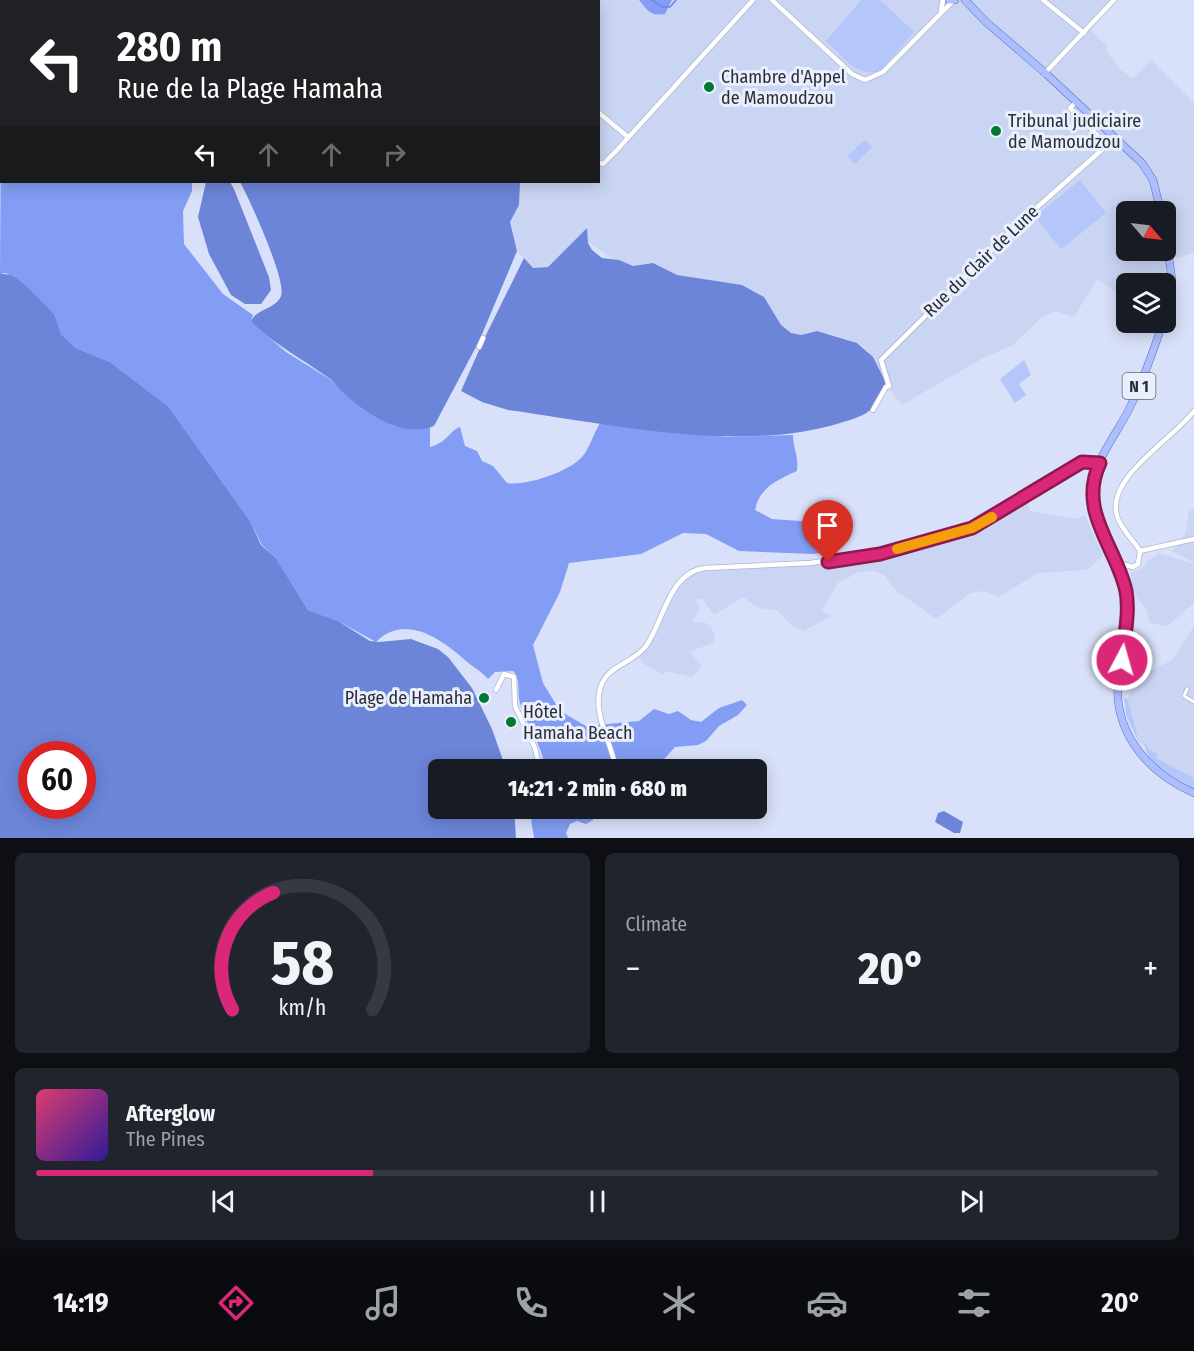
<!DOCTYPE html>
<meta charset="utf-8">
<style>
body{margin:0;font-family:"Fira Sans Condensed",sans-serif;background:#20242c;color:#f1f3f6;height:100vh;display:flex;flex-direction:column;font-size:22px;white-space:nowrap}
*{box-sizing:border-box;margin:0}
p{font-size:20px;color:#9ea1a6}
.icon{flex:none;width:33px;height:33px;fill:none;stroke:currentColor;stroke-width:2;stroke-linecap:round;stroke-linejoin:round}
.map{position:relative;height:838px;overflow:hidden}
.details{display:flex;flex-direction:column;gap:15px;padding:15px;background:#0d0f14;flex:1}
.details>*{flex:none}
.banner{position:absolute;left:0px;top:0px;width:600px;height:183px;box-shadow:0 3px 15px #0003;background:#202124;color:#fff;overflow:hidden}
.needle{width:39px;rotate:118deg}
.tools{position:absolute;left:1116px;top:201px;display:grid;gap:12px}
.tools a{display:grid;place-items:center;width:60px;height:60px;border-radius:9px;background:#171b24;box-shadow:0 3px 15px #0003;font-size:30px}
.speed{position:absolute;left:18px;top:741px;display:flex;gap:12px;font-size:30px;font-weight:700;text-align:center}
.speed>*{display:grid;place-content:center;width:78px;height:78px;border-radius:50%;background:#171b24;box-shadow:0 3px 15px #0003;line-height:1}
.speed .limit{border:9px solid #d22;background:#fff;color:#111}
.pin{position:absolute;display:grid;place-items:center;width:51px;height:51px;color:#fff;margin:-62px -26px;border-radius:50% 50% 50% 0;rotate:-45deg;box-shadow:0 0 6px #0007}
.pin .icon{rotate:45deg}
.me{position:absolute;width:66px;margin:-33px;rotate:6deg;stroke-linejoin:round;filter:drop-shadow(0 0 4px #0008)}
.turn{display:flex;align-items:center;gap:21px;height:126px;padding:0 18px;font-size:27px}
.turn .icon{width:78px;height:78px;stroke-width:2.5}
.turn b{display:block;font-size:42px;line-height:51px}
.lanes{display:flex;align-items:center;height:57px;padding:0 18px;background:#0003;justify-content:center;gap:30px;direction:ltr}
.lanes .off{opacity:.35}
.big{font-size:45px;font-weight:800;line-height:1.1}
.details .card{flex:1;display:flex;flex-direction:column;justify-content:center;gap:9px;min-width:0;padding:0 21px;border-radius:9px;background:#20242c}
.details .dial{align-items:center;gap:0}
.dial svg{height:156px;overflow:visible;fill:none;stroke:#363941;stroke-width:7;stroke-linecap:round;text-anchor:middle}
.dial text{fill:#f1f3f6;stroke:none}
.song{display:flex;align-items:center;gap:18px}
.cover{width:72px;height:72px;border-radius:9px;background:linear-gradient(135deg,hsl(340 70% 55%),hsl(250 70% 35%))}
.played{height:6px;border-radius:3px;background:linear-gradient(90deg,#db2777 30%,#363941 30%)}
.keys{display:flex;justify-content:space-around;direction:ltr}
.heat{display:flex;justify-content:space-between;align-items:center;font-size:33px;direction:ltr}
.details .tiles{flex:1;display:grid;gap:15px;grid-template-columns:1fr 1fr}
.card:last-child{grid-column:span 2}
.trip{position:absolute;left:428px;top:759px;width:339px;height:60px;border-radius:9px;background:#171b24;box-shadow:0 3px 15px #0003;font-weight:800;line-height:60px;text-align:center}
.tabs{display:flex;height:96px;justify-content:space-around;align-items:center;background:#090b0e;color:#9ea1a6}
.tabs .icon{width:42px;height:42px}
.tabs .current{color:#db2777}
.tabs b{font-size:27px;color:#f1f3f6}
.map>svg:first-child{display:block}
.built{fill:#cad5f3;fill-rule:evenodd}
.green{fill:#b4c6fa}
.forest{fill:#829df3}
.water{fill:#6c85d9;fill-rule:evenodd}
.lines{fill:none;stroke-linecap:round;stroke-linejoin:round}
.stream{stroke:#6c85d9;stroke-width:1.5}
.pedestrian-casing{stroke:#aeb7ce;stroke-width:4.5}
.minor-casing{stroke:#aeb7ce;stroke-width:6}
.primary-casing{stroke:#5a6fb8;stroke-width:8}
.pedestrian{stroke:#fff;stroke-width:3}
.minor{stroke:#fff;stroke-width:4.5}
.primary{stroke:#acbefe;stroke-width:7}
.route-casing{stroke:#8e194d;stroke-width:15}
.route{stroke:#db2777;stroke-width:10}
.slow{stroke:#f59e0b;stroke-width:10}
.poi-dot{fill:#01782e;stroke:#eaeffe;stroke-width:2}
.labels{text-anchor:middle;stroke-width:6;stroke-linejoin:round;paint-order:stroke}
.shield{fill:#eaeffe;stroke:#646873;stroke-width:1.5}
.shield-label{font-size:16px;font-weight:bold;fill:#2b2e37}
.poi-label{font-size:18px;fill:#2b2e37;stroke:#eaeffe;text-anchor:start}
.street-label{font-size:18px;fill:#2b2e37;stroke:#eaeffe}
</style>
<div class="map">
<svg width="1194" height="838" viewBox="0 0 1194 838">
<rect width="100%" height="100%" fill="#d9e1fa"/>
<g class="built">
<path d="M383,0H1112L1091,31L1108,47L1107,52L1119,68L1133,79L1151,60L1194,103V253L1174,258L1166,264L1167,300L1166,284H1126V299L1097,279L1074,317L1055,311L1041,318L1013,345L983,358L902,405L882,380L873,357L862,346L847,339L817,331L801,335L791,333L780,324L764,297L749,288L677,275L653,263L632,266L613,259L588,242L587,228L548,267L533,268L517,251L510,222L519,205L520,182H598V2ZM1126,212H1166V250H1126Z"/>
<path d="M1025,497L1030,511L1076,519L1085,515L1103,556L1087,570L1038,573L999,597L984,591L970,593L936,619L894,589L885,576L876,571L859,572L838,583L822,610L831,616L804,631L791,625L778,611L758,608L743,597L714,615L702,598L696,600L700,607L692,622H704L711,627L715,636L713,643L689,652L702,666L692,677L666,671L663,675L641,662L640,654L676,586L698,569L810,563L880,554L972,528Z"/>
<path d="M1194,508V561L1193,562L1172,551L1185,534L1189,512Z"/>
<path d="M1159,553L1194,564V603L1167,626L1150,623L1146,609L1132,591L1131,572L1140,570L1148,561Z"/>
<path d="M1194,626V790L1153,763L1143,744L1139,743L1127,699L1131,690L1137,688L1133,680L1172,660Z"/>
</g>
<g class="green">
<path d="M861,0H880L914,32L881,70C858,80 841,54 826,41Z"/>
<path d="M865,140L872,147L855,164L847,156Z"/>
<path d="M1080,180L1106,213L1061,249L1035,217Z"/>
<path d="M1024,360L1031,375L1019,384L1026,395L1015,403L1000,379Z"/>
<path d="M1124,697L1128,700L1139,743L1126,715Z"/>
<path d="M1145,741L1148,749L1157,754L1156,758L1194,778V789C1176,785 1143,762 1145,741Z"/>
</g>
<g class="forest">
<path d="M32,0H173L174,1L32,2Z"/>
<path d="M639,0H672L665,14C650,16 648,11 639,0Z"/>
<path d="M1,124L2,182H192V191L183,211L184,244L223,294L253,315L251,322L286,352L328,378L367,411L395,426L430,427V447C448,442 448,432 460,427L465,446L477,451L482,461L493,466L507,483C527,486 574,471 585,453C591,444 594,433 600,423L728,437L793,435C793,448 799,457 797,471C777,480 759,488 755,510L772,519L828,523L841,543L830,552L812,554L739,551L706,534L683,533L641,554L569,563L560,592L533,645L543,683L560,711L586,726L639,721L654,709L669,714L678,711L691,720L701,722L719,708L742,700L747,705L738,715L719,726L706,741L698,745L675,747L656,768L634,762L620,769H545C543,745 526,726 520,703C517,692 521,679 513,671L495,672L488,679C481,671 473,667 466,661C441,639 405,613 376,642L338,621L308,610L276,558L262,545L250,521L168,406L110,362L76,348L61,334L53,314L6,273H0Z"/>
<path d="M536,809H599L593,820L586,824L577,821L570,824L566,833L568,838H534C533,827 528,817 536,809Z"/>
</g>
<g class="water">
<path d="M0,0H32L2,2L0,125Z"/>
<path d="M173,0H383L385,1L174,2Z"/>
<path d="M206,182H230L234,189L269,277L271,290L261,304H245L231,295L209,254L198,217Z"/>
<path d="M240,182H520L519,205L510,222L517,251L480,339H484L524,258L533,268L548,267L587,228L588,243L592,250L602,258L619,260L633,266L653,263L677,275L742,285L764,297L781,325L791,333L801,335L817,331L857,343L873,357L886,383C882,391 878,401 873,407C866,416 850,420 840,423C741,454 611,424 508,410L482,402L461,391L480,348L478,343L434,426C404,439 367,414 346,395C339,389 334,381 326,376C300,358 274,344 251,322C255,309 276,309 281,296C287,281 249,198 240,182Z"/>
<path d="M0,273L13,276L24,284L54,314L61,334L76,348L110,362L168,406L250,521L261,545L276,558L308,610L338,621L370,641L379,642L411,639L438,649L448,657L472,688L492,729L506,769L438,770V808L514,809L516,838H0ZM82,754V806H32V754Z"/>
<path d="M944,811L963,822L960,833H954L935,822L938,813Z"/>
</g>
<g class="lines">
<g class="stream">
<path d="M438,0L439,2"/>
<path d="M495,0H508"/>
<path d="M652,0L662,7H670L676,0"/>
</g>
<defs>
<path id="pedestrian" d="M1187,689L1184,696L1194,702"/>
<g id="minor">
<path d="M772,0L852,74L865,80L883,72L953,1"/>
<path d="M1043,0L1084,33"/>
<path d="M941,10L943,0"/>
<path d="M1044,74L1114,0"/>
<path d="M598,112L628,137"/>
<path d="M598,162L603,164L617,150L753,0"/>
<path d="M479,347L483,338"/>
<path d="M873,410L886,387L889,386L881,360L1016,226L1105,147V143L1070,108L1076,102"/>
<path d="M1140,551C1133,539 1122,531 1117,516C1105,478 1173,439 1194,411"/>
<path d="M1118,563L1133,567L1138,564L1140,551L1194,539"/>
<path d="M496,690L504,674L514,677L515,706L535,748L540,770"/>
<path d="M616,770C612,742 593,717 600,689C605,666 634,663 646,646C664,621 668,573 705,568L810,563L880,554L972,528L1082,462L1100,463"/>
<path d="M563,808L584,812L603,808"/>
</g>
<g id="primary">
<path d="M949,0H955"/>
<path d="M965,0L986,22L1043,71L1142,163L1153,180L1161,212"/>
<path d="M1166,236L1172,280L1166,316"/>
<path d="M1163,322C1154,349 1144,378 1132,403C1121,428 1099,453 1094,480C1087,523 1118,552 1126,591C1131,615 1124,645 1120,668C1108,726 1144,771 1194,793"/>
</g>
</defs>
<use href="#pedestrian" class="pedestrian-casing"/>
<use href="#minor" class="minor-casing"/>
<use href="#primary" class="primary-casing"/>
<use href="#pedestrian" class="pedestrian"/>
<use href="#minor" class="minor"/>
<use href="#primary" class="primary"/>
</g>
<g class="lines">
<defs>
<path id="route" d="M828,562L880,554L972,528L1082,462L1100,463C1077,511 1116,546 1126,591C1130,613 1124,638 1122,660"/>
</defs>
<use href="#route" class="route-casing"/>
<use href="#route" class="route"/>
<path class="slow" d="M897,549L972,528L992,517"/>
</g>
<g class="poi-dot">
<circle cx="709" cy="87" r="6"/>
<circle cx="996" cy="131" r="6"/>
<circle cx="484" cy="698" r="6"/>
<circle cx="511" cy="722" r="6"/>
</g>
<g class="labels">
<rect class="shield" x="1122.5" y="373" width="33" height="26" rx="4.5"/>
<g class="shield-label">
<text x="1139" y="392">N 1</text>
</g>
<g class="poi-label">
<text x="721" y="83">Chambre d'Appel<tspan x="721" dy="21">de Mamoudzou</tspan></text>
<text x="1008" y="127">Tribunal judiciaire<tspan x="1008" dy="21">de Mamoudzou</tspan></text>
<text x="472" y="704" text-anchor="end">Plage de Hamaha</text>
<text x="523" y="718">Hôtel<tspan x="523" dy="21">Hamaha Beach</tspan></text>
</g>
<g class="street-label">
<text transform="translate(981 261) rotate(-44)" y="6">Rue du Clair de Lune</text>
</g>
</g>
</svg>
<div class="tools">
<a><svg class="needle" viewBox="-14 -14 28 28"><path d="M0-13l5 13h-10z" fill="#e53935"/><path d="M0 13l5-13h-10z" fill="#9ea1a6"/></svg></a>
<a><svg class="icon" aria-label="layers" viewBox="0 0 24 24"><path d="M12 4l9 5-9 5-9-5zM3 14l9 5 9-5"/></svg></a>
</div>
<div class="speed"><div class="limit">60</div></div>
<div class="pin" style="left:828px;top:562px;background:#d93025"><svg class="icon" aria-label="arrive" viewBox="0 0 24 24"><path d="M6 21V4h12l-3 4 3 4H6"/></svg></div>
<svg class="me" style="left:1122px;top:660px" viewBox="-20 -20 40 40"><circle r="17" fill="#db2777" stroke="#fff" stroke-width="3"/><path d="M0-11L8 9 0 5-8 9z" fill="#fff"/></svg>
<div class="trip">14:21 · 2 min · 680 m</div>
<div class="banner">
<div class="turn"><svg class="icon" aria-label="left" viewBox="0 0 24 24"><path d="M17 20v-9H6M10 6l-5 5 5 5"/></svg><div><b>280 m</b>Rue de la Plage Hamaha</div></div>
<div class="lanes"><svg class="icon" aria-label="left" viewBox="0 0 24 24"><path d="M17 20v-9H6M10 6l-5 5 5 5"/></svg><svg class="icon off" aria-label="ahead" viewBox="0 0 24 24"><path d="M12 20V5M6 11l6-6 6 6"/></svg><svg class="icon off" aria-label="ahead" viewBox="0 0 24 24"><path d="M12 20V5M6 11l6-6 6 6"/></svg><svg class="icon off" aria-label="right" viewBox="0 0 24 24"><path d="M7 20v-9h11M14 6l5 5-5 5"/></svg></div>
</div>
</div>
<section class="details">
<div class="tiles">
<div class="card dial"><svg viewBox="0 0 100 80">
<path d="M14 69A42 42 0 1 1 86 69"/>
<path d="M14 69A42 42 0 0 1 35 9" stroke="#db2777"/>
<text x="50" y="56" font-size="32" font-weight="700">58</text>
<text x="50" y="72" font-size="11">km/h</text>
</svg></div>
<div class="card"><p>Climate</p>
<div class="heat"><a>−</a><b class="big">20°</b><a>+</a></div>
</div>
<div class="card">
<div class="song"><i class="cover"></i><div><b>Afterglow</b><p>The Pines</p></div></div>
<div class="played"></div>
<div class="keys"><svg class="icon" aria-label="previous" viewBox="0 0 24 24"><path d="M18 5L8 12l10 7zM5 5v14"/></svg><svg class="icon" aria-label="pause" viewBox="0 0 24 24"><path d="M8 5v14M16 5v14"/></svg><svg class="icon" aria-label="next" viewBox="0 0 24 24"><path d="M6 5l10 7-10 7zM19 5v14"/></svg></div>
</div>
</div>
</section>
<nav class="tabs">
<b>14:19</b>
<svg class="icon current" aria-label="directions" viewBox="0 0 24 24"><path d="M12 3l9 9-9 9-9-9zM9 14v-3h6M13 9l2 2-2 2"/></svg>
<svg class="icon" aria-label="music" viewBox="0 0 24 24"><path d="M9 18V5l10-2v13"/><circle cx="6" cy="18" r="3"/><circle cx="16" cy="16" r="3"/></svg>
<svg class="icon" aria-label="phone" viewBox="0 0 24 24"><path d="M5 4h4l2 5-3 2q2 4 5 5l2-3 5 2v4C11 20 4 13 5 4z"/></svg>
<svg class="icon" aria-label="climate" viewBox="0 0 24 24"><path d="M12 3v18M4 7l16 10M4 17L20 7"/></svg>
<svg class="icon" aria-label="car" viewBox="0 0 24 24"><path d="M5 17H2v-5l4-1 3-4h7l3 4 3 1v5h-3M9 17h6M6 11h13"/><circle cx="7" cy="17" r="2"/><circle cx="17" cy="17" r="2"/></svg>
<svg class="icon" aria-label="filters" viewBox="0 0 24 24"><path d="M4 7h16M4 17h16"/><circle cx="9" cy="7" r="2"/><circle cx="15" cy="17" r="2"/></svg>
<b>20°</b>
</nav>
